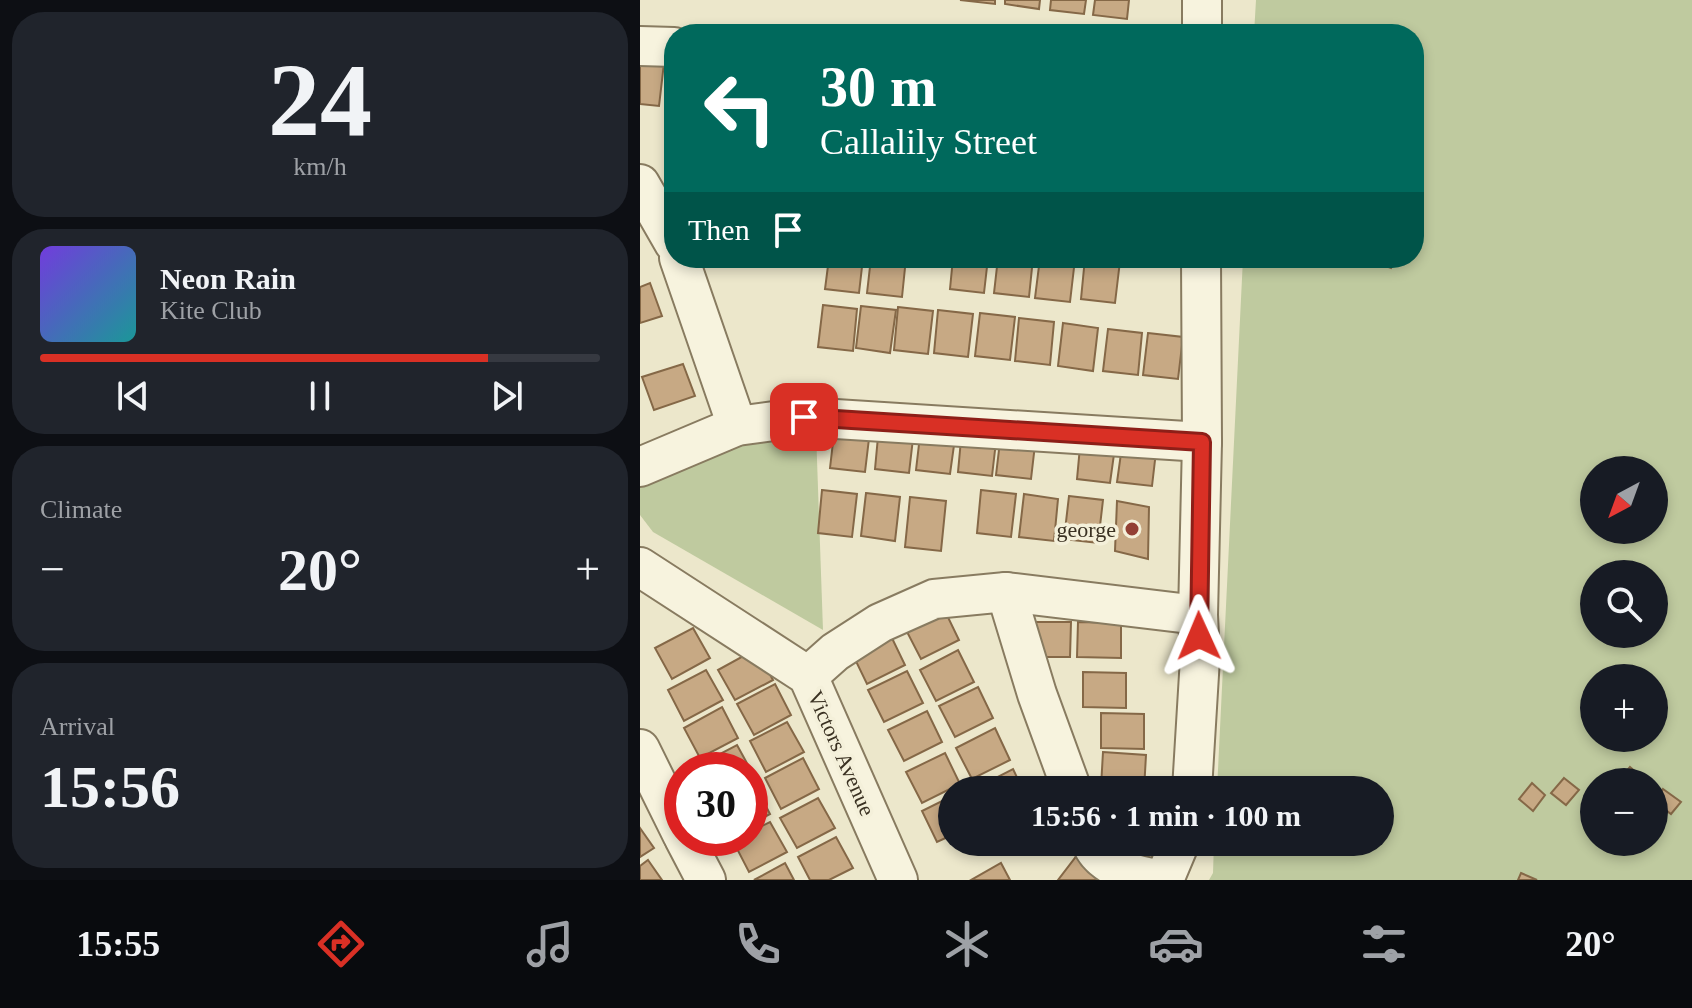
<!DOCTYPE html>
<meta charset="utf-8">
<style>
body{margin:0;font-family:Georgia,serif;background:#20242c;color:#f1f3f6;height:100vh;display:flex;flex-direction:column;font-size:30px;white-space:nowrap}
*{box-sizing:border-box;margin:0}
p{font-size:26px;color:#9ea1a6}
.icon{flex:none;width:44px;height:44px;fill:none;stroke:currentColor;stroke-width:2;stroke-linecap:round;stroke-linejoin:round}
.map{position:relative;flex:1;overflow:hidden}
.drawer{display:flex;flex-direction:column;gap:12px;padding:12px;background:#0d0f14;width:640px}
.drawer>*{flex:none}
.top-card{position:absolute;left:24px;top:24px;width:760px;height:244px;border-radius:32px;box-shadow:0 4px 12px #0003;background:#00695c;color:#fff;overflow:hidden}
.needle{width:52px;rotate:221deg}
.buttons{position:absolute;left:940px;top:456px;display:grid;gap:16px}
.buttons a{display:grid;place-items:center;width:88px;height:88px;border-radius:50%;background:#171b24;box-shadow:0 4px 12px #0003;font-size:40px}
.speed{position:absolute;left:24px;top:752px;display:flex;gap:16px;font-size:40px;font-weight:700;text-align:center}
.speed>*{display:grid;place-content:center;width:104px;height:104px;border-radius:50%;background:#171b24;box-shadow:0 4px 12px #0003;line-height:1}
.speed .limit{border:12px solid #d22;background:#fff;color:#111}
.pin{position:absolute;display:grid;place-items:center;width:68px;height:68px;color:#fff;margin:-34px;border-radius:16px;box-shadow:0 4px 12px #0006}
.me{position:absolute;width:88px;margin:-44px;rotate:359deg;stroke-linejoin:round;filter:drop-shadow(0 0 6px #0008)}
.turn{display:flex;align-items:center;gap:28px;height:168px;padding:0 24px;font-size:36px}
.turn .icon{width:104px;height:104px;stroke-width:2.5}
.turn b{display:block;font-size:56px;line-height:68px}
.then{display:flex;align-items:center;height:76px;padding:0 24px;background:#0003;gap:16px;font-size:30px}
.big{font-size:60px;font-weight:700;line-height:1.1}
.drawer .widget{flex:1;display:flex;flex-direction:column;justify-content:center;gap:12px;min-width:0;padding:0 28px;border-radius:32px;background:#20242c}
.drawer .dial{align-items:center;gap:0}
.dial b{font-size:104px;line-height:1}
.song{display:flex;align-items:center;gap:24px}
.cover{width:96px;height:96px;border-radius:12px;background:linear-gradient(135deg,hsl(260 70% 55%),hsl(180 70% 35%))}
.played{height:8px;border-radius:4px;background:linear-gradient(90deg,#d93025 80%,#363941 80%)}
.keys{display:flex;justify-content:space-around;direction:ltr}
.heat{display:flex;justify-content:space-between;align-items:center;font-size:44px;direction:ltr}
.trip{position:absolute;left:298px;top:776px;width:456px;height:80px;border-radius:40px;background:#171b24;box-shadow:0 4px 12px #0003;font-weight:700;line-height:80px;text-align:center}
.menu{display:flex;height:128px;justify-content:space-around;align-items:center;background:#090b0e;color:#9ea1a6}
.menu .icon{width:56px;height:56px}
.menu .selected{color:#d93025}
.menu b{font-size:36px;color:#f1f3f6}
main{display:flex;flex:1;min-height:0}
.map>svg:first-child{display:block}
.green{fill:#bfca9f;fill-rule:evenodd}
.building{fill:#c7a984;stroke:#856847;stroke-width:2}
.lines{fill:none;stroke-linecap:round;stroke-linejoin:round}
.minor-casing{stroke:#887b60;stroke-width:42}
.minor{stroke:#f7f3de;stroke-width:38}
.route-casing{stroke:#8d1f18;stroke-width:20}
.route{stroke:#d93025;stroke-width:14}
.poi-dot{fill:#934034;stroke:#f4f0da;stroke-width:3}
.labels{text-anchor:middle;stroke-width:7;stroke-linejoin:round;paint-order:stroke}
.poi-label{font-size:22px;fill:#3a3122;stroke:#f4f0da;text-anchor:end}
.street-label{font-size:22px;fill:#3a3122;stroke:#f4f0da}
</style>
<main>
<section class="drawer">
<div class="widget dial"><b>24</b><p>km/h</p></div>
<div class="widget">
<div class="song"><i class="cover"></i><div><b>Neon Rain</b><p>Kite Club</p></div></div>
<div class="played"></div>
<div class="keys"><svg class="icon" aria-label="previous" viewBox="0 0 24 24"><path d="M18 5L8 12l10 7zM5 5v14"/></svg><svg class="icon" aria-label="pause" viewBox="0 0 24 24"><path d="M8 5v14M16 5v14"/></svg><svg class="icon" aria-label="next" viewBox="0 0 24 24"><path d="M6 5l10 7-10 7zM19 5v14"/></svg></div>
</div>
<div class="widget"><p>Climate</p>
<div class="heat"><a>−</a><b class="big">20°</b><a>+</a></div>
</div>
<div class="widget"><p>Arrival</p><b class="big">15:56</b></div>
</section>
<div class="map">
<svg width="1052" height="880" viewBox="0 0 1052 880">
<rect width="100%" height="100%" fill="#ece7cb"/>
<g class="green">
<path d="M616,0H1052V880H569L573,873L574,842H740V790H577L603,258H774V34H614ZM954,470H1014V530H954ZM954,574H1014V634H954ZM954,678H1014V738H954ZM954,782H1014V842H954Z"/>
<path d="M176,431L183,630L13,532L0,515V485L61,458L128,437Z"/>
</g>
<g class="building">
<path d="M320,0H355V4Z"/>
<path d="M365,0H400L399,9L365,4Z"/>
<path d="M411,0H446L444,14L410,10Z"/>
<path d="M455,0H489L487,19L453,15Z"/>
<path d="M0,60L24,63L19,106L0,104Z"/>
<path d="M34,70V104L30,103Z"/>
<path d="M189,258H223L219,293L185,289Z"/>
<path d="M231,258H266L262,297L227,293Z"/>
<path d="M313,258H348L344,293L310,289Z"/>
<path d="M358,258H393L389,297L354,293Z"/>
<path d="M400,258L435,259L430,302L395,298Z"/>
<path d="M445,258L480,261L475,303L441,299Z"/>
<path d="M723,258H754L751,268Z"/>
<path d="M10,283L22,316L0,323V287Z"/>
<path d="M183,305L217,309L213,351L178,347Z"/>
<path d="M221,306L256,310L250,353L216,348Z"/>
<path d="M258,307L293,311L288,354L254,350Z"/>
<path d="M298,310L333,314L328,357L294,353Z"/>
<path d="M340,313L375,317L370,360L335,356Z"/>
<path d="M379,318L414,322L410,365L375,361Z"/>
<path d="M423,323L458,328L453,371L418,366Z"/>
<path d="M468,329L502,333L498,375L463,371Z"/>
<path d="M508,333L543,337L538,379L503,375Z"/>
<path d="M43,364L55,396L14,410L2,377Z"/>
<path d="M195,425L230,430L225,472L190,468Z"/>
<path d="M239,426L274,430L269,473L235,469Z"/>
<path d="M281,427L316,431L310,474L276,470Z"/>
<path d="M322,429L357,433L352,476L318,472Z"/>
<path d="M361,433L396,436L391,479L356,475Z"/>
<path d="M441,436L476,440L470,483L437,479Z"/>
<path d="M483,439L517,443L512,486L477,482Z"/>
<path d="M182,490L217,494L212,537L178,533Z"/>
<path d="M341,490L376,494L371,537L337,533Z"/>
<path d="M226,493L260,497L255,541L221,536Z"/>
<path d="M384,494L418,499L414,541L379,537Z"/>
<path d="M429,496L463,500L458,543L424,539Z"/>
<path d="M270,497L306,501L301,551L265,547Z"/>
<path d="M477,501L509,507L508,559L475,551Z"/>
<path d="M304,609L319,640L281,659L265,628Z"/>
<path d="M387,622H431L430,657H387Z"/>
<path d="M438,622L481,623V658L437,657Z"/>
<path d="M53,628L70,658L32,679L15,648Z"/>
<path d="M250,634L265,665L227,684L212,653Z"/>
<path d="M116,649L133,680L95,700L78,670Z"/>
<path d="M318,650L334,682L296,701L280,670Z"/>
<path d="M66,670L83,700L44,721L28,690Z"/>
<path d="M267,671L283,703L244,722L228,690Z"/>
<path d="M443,672L486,673V708L443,707Z"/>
<path d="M135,684L151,715L114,735L97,704Z"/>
<path d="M338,687L353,718L315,737L299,706Z"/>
<path d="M82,707L98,738L60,758L44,728Z"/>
<path d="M287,711L302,742L264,761L248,730Z"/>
<path d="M461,713L504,714V749L461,748Z"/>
<path d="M147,722L164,752L126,772L110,741Z"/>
<path d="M355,728L370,760L332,779L316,748Z"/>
<path d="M97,745L114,776L110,778V770H62L59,765Z"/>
<path d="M463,752L506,755L504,790L461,787Z"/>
<path d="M305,753L320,784L282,803L266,772Z"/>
<path d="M163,758L179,789L141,809L125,778Z"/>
<path d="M990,767L1004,779L1001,782H977Z"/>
<path d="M373,769L383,790H334V789Z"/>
<path d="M924,778L939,790L926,805L911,793Z"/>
<path d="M114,783L130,814L110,825V785Z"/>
<path d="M892,783L905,795L893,811L879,799Z"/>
<path d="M1023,789L1041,802L1031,814L1014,801Z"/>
<path d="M312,796V835L297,842L282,811Z"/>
<path d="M178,798L195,828L157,848L140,818Z"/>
<path d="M130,822L147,852L109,872L93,841L99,838H110V832Z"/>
<path d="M0,828L14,848L0,857Z"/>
<path d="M196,837L213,868L189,880H170L158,857Z"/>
<path d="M361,842H392L367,854Z"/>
<path d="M438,854L472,880H418Z"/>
<path d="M8,860L22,880H0V866Z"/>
<path d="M145,863L154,880H114Z"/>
<path d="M361,863L370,880H331Z"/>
<path d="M881,873L897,880H878Z"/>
</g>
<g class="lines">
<defs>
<g id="minor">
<path d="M562,34V0"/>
<path d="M0,46L34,47"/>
<path d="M0,184L34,243"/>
<path d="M39,258L97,426"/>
<path d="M0,467L97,426L164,417L562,442"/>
<path d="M0,567L168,676L258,880"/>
<path d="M366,592L397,694L432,790"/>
<path d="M168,676L195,652L240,623L294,599L366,592L558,615"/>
<path d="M0,749L42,834"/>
<path d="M552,790L560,658L558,615L562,442L561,258"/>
<path d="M44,838L66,880"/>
<path d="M451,842C461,869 498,876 523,880"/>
<path d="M524,880L540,842"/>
</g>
</defs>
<use href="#minor" class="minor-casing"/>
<use href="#minor" class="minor"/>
</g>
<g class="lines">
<defs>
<path id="route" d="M164,417L562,442L559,636"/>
</defs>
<use href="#route" class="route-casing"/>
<use href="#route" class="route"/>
</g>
<circle class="poi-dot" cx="492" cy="529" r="8"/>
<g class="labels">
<g class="poi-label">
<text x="476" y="537">george</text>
</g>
<g class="street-label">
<text transform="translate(202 753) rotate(66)" y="8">Victors Avenue</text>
</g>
</g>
</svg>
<div class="buttons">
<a><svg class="needle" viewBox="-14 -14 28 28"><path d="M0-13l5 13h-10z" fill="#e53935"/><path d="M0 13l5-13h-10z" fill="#9ea1a6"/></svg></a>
<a><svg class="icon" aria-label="search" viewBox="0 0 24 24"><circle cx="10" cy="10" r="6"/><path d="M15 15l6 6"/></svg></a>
<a>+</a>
<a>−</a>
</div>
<div class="speed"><div class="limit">30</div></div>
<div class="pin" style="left:164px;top:417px;background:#d93025"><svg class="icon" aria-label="arrive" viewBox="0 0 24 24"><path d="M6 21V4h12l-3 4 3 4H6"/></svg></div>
<svg class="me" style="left:559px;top:636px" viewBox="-20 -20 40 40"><path d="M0-17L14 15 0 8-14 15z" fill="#d93025" stroke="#fff" stroke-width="4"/></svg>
<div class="trip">15:56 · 1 min · 100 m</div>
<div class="top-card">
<div class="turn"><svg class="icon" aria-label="left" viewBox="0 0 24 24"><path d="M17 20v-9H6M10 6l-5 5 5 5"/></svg><div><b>30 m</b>Callalily Street</div></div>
<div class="then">Then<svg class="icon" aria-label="arrive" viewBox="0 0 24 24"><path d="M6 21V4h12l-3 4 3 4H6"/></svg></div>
</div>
</div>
</main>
<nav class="menu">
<b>15:55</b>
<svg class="icon selected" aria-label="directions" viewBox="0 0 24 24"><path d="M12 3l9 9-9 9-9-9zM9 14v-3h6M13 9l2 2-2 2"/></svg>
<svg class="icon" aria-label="music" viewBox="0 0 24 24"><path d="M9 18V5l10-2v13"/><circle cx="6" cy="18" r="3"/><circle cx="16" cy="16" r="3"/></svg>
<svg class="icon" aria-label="phone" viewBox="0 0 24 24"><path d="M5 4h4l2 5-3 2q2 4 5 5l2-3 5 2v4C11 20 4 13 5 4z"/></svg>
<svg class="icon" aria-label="climate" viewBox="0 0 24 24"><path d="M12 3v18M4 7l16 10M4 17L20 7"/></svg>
<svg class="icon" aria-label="car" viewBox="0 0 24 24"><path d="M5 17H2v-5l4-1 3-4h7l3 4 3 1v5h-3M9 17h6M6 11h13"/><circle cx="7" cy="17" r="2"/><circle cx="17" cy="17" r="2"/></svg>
<svg class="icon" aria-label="filters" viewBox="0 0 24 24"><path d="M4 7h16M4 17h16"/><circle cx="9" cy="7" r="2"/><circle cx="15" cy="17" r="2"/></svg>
<b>20°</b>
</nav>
